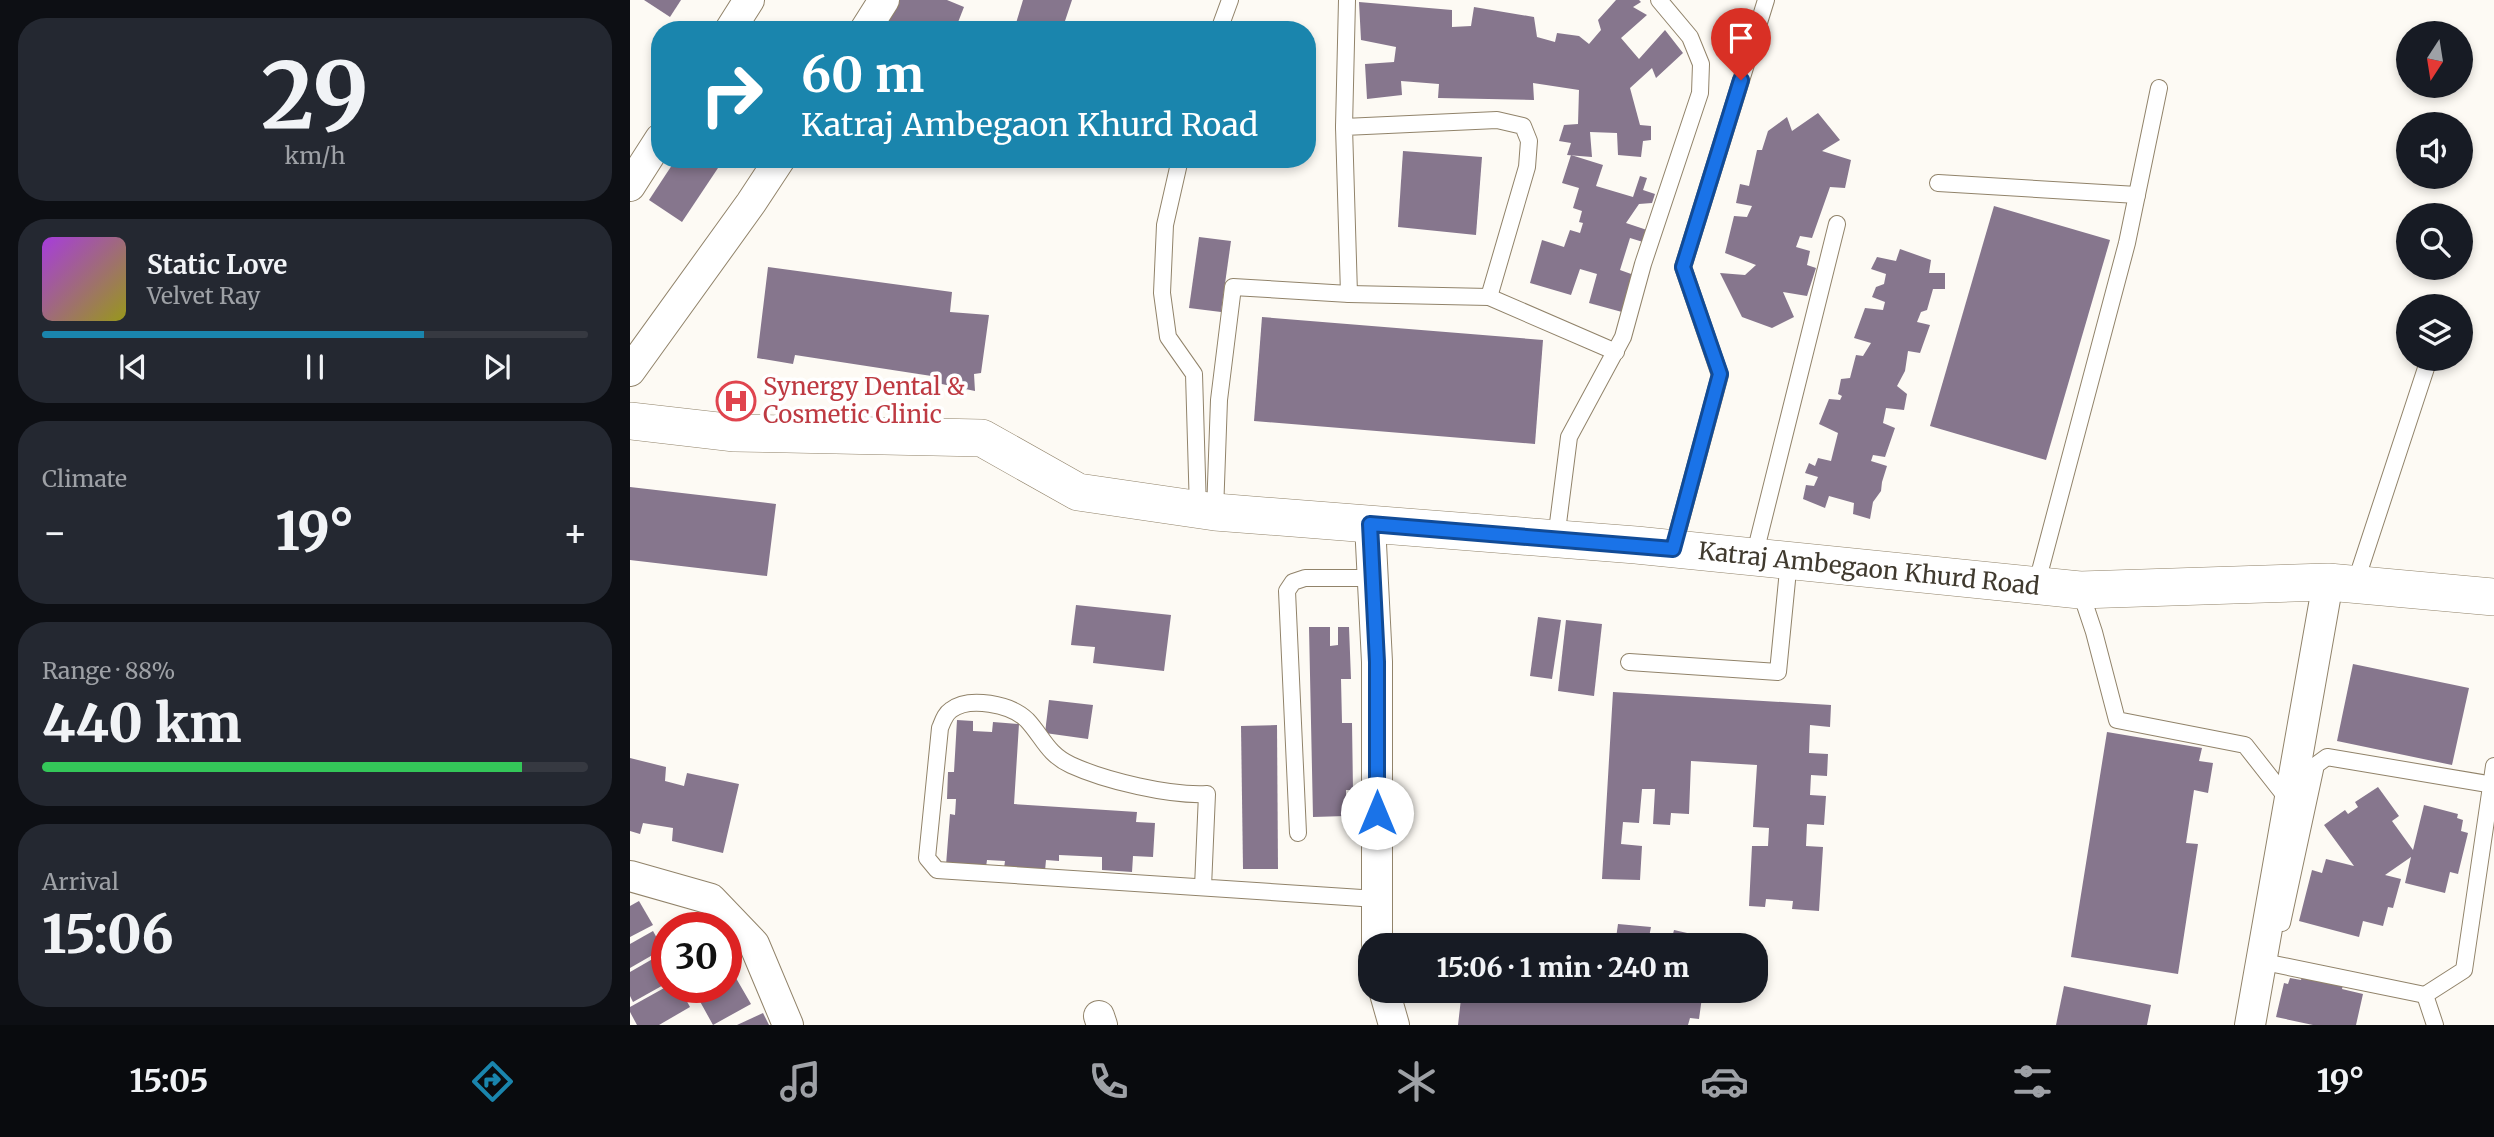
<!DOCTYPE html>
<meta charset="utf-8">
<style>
body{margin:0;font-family:Merriweather,serif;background:#242831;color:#f1f3f6;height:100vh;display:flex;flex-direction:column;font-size:26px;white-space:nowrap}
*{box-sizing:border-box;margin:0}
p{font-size:23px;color:#9ea1a6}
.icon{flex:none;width:38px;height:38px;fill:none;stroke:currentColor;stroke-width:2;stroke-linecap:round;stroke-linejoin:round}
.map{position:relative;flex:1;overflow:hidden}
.side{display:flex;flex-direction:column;gap:18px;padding:18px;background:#0d0f14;width:630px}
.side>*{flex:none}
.banner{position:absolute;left:21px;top:21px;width:665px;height:147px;border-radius:28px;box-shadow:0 4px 10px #0003;background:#1a85ad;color:#fff;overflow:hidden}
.needle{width:46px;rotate:192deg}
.tools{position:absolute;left:1766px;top:21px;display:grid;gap:14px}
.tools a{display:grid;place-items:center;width:77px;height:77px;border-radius:50%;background:#171b24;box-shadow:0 4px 10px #0003;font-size:35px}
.speed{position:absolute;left:21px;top:912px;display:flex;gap:14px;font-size:35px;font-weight:700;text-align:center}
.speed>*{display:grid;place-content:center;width:91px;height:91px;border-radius:50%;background:#171b24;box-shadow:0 4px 10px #0003;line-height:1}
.speed .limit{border:10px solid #d22;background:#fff;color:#111}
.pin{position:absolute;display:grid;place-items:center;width:60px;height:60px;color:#fff;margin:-72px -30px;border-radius:50% 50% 50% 0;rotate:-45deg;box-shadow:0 0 7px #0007}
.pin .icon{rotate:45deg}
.me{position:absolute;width:77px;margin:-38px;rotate:0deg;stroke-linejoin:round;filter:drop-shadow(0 0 5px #0008)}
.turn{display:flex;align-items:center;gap:24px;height:147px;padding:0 35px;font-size:32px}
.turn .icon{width:91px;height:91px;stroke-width:2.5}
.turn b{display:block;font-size:49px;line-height:60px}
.big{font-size:52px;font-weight:800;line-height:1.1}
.side .widget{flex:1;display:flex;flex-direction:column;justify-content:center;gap:10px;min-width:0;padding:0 24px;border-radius:28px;background:#242831}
.side .dial{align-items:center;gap:0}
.dial b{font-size:91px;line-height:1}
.song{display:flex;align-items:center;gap:21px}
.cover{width:84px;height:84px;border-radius:10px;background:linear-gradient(135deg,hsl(280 70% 55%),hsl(60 70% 35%))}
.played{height:7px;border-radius:4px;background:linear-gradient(90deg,#1a85ad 70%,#363941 70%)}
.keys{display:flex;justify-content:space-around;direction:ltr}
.heat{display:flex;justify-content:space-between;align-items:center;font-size:38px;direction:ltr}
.charge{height:10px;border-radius:5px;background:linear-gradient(90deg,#34c759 88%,#363941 0)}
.trip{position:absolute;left:728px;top:933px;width:410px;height:70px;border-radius:28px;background:#171b24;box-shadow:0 4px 10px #0003;font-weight:800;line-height:70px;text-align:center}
.tabs{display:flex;height:112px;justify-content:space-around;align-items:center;background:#090b0e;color:#9ea1a6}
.tabs .icon{width:49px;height:49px}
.tabs .selected{color:#1a85ad}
.tabs b{font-size:32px;color:#f1f3f6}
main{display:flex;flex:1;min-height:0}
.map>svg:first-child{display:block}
.building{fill:#86768d}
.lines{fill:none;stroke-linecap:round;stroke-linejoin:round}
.service-casing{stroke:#91836a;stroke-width:18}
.minor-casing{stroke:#91836a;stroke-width:32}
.tertiary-casing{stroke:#91836a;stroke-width:38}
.service{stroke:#fff;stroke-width:16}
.minor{stroke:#fff;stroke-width:30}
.tertiary{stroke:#fff;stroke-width:37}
.route-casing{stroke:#114b97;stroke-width:18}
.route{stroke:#1a73e8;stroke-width:12}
.labels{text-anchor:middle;stroke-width:7;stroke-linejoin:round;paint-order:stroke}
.health-label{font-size:24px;fill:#be3a42;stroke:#fff;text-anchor:start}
.street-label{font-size:24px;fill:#403a2f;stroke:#fff}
</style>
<main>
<section class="side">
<div class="widget dial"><b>29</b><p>km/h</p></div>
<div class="widget">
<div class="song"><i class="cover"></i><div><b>Static Love</b><p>Velvet Ray</p></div></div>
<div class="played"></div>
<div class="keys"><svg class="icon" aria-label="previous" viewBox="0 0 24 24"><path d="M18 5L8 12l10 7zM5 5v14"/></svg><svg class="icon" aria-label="pause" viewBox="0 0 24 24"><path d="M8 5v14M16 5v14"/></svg><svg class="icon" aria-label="next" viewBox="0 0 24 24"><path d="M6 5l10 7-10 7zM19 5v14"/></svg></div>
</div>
<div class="widget"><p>Climate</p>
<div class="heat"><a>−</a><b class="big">19°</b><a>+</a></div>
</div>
<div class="widget"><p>Range · 88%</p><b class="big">440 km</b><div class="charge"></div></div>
<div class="widget"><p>Arrival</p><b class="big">15:06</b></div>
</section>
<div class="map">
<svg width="1864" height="1025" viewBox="0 0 1864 1025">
<rect width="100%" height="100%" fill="#fdfaf4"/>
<g class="building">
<path d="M14,0H51L40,17Z"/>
<path d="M267,0H317L334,7L325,30H268L256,25Z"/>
<path d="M393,0H442L432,30H384Z"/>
<path d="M986,0H1009L1011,2L1003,7L1017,15L991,38L1009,59L1035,30L1053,53L1026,78L1022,68L1000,88L1010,125L1021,126V140L1013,141L1011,157L988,155L987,133L960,132L962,157L937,155L941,143L929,141L934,125L948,124L949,90L903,83L904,100L808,98L809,84L771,81L772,95L737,99L735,64L764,62L766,47L731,40L729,2L822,10V27L841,26L844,7L904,17L907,37L925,42L927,33L949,36L959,44L971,30L968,20Z"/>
<path d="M1188,113L1210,140L1192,151L1221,160L1215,188L1200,187L1182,238L1170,236L1166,247L1180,251L1177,265L1186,268L1177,296L1153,292L1164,317L1142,328L1112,317L1090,273L1115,275L1126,265L1095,253L1104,216L1117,217L1122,206L1106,203L1110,184L1119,186L1127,150H1132L1138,131L1157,117L1162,131Z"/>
<path d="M773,151L852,157L846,235L768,227Z"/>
<path d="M941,155L973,165L966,186L1003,197L1010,176L1017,178L1013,190L1025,194L1022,203L1009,204L996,223L1017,230L1013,242L1000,238L990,270L1004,275L992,312L959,303L967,274L950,269L941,295L900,283L912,240L934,247L940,230L950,233L953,223L949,222L952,211L943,208L949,188L932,183Z"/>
<path d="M46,159H94L52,222L19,200Z"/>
<path d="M1364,206L1480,240L1416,460L1300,426Z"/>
<path d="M569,237L601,241L591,312L559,308Z"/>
<path d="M1270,249L1301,260L1299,273H1315V289H1303L1297,310L1291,312L1287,322L1300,325L1290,353L1278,351L1275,371L1267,386L1277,394L1274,410L1256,408L1253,423L1265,428L1255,457L1243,455L1241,461L1257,466L1252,482L1251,491L1243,502L1240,519L1223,514L1224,503L1199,496L1195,508L1173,499L1176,485L1184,486L1188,477L1175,473L1179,463L1185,466L1188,458L1201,461L1208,433L1189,424L1199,399L1210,400L1212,396L1208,394L1211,379L1220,378L1226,355L1233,356L1241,343L1224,338L1235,308L1253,310L1255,302L1242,297L1246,287L1254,284L1256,274L1241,269L1247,257L1266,261Z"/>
<path d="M138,267L322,292L320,312L359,315L351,373L344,374L345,391L307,383L308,377L165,355L163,364L127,358Z"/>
<path d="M632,317L913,340L905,444L624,421Z"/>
<path d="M0,487L146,504L137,576L0,560Z"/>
<path d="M446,605L541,615L534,671L463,663L465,647L441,645Z"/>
<path d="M908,617L931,620L922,679L900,676Z"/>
<path d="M936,620L972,624L964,696L928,691Z"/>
<path d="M679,627H700V646L708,645V627H719L721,679H711L712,723H722L723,790H716V816L683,817Z"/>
<path d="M1723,664L1839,688L1822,765L1707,741Z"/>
<path d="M983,692L1201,705L1200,727L1180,725L1179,753L1198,754L1197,776L1181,775L1180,795L1196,796L1194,825L1177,824L1176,846L1193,847L1189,911L1162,909L1163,901L1136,899L1135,907L1119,906L1122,846H1138L1139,828L1123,827L1127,765L1061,761L1059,814L1041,813L1040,825L1023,824L1025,789H1012L1009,823L993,822L991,844L1012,846L1010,880L972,879Z"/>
<path d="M419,700L463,705L458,739L415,733Z"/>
<path d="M327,720L343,721V731L362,732L363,722L389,724L384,804L507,812L506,822L525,823L523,857L503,856L502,872L472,870V857L429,855V861L416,860L415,871L374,868L375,861L357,860L356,867L316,865L320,814L325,815L326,799H317L318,772H324Z"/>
<path d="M647,725L648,869H613L611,726Z"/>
<path d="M1477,732L1572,748L1569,761L1583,763L1578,793L1564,790L1556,843L1568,844L1548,974L1441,957Z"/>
<path d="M0,758L36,767L35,781L54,786L57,773L109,784L93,853L42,841L43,828L13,823L10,834L0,831Z"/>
<path d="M1748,787L1769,816L1762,821L1783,850L1794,805L1828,814L1827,818L1833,820L1831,831L1838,833L1828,874L1820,872L1815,893L1775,883L1781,857L1755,875L1771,879L1763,908L1758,907L1753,926L1733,921L1729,937L1669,921L1682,870L1692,873L1696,859L1724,866L1694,825L1715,810L1718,814L1728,807L1725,802Z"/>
<path d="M9,901L23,925L0,937V906Z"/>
<path d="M988,924L1021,927L1019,937L1041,942L1044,930L1079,938L1078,945H985Z"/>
<path d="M23,931L33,949L0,968V944Z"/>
<path d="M100,947L108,961L99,966L121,1004L83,1025L62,987H96V949Z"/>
<path d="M33,953L37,959V983L3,1002L0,996V972Z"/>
<path d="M1673,973L1714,981L1712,989L1733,994L1726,1025H1683L1646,1017L1654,983L1658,984L1660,978L1671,980Z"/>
<path d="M1434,986L1521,1005L1517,1025H1426Z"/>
<path d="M36,987H49L60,1007L29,1025H7L0,1012V1007Z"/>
<path d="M832,990H980V994L989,995V990H1031V994L1055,998L1057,990H1073L1069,1019L1060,1018L1058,1025H828Z"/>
<path d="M133,1013L139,1025H107Z"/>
</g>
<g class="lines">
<defs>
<g id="service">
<path d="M589,30L600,0"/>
<path d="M714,127L717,0"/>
<path d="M550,159L535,225L532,293L538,337L564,374L568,510"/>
<path d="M1308,183L1507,195"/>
<path d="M719,294L859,297L986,352"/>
<path d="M585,512L589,400L603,287L719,294L714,127L867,120L893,126L899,141L897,167L859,297"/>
<path d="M926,539L939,437L993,337L1013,264L1070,93L1071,64L1060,37L1029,0"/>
<path d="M1043,549L1090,375L1053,267L1136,0"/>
<path d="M1124,557L1207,224"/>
<path d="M1725,584L1799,359"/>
<path d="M1406,586L1497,243L1529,88"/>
<path d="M1450,590L1464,632L1487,720L1615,745L1659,801"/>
<path d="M999,662L1148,672L1159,560"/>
<path d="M668,833L657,591L663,582L675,578H743"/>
<path d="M573,887L577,794C540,796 476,781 441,765C417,754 413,737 397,720C381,704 339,696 321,710C315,714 313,721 310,728L297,858L307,870L747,899"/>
<path d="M1652,923L1686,765L1697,757L1864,785"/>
<path d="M1644,964L1795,995L1834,970L1864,766"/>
<path d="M1795,995L1805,1025"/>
</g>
<g id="minor">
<path d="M100,30L119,0"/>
<path d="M235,30L254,0"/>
<path d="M0,186L30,139"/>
<path d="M0,371L121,203L150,159"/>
<path d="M740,524L747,662V945"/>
<path d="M0,876L81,899L124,944L158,1025"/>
<path d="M754,990L764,1025"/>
<path d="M469,1016L472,1025"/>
<path d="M1620,1025L1698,582"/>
</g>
<path id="tertiary" d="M0,421L105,433L352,438L448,492L585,512L1006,545L1450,590L1698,582L1864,597"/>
</defs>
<use href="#service" class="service-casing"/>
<use href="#minor" class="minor-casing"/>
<use href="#tertiary" class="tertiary-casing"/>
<use href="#service" class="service"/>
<use href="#minor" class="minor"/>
<use href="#tertiary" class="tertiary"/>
</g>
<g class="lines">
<defs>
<path id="route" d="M747,813V662L740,524L1043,549L1090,374L1053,267L1111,80"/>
</defs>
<use href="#route" class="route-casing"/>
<use href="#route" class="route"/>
</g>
<defs>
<symbol id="hospital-ring" viewBox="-11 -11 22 22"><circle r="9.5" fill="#fff" stroke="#e0444e" stroke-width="1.5"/><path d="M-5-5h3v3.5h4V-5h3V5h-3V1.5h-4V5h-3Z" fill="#e0444e"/></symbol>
</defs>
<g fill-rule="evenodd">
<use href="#hospital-ring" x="84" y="379" width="44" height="44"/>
</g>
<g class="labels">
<g class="health-label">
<text x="133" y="395">Synergy Dental &amp;<tspan x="133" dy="28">Cosmetic Clinic</tspan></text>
</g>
<g class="street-label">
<text transform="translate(1239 569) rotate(6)" y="8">Katraj Ambegaon Khurd Road</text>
</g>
</g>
</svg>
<div class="tools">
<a><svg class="needle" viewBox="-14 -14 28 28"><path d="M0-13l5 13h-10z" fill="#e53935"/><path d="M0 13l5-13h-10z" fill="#9ea1a6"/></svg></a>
<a><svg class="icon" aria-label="sound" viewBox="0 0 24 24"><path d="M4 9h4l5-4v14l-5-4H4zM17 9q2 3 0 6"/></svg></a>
<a><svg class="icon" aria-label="search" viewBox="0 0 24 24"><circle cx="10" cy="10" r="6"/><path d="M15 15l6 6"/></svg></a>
<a><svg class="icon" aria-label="layers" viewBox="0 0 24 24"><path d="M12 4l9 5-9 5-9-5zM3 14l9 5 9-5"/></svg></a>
</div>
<div class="speed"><div class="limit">30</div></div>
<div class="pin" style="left:1111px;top:80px;background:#d93025"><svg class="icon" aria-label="arrive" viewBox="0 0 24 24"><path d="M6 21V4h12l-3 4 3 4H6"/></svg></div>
<svg class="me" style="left:747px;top:813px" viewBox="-20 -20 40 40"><circle r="19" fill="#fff"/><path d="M0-13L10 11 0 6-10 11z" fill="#1a73e8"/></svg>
<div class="trip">15:06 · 1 min · 240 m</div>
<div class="banner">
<div class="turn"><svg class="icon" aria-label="right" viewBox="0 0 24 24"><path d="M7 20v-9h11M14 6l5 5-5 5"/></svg><div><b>60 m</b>Katraj Ambegaon Khurd Road</div></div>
</div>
</div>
</main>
<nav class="tabs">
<b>15:05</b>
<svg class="icon selected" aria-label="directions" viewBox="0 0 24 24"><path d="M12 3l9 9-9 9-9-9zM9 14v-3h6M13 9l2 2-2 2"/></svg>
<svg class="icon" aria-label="music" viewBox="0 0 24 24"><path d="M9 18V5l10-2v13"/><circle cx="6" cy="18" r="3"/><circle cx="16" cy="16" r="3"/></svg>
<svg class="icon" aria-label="phone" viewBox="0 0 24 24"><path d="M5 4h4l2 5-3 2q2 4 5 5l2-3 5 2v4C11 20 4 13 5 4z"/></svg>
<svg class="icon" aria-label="climate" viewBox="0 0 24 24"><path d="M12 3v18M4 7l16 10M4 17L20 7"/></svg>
<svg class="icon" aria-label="car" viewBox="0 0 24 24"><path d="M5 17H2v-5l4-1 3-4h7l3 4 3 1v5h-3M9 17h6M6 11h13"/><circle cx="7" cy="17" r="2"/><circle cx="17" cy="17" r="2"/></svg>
<svg class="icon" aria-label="filters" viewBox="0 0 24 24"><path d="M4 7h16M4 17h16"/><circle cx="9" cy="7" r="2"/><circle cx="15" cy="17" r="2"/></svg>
<b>19°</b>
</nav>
